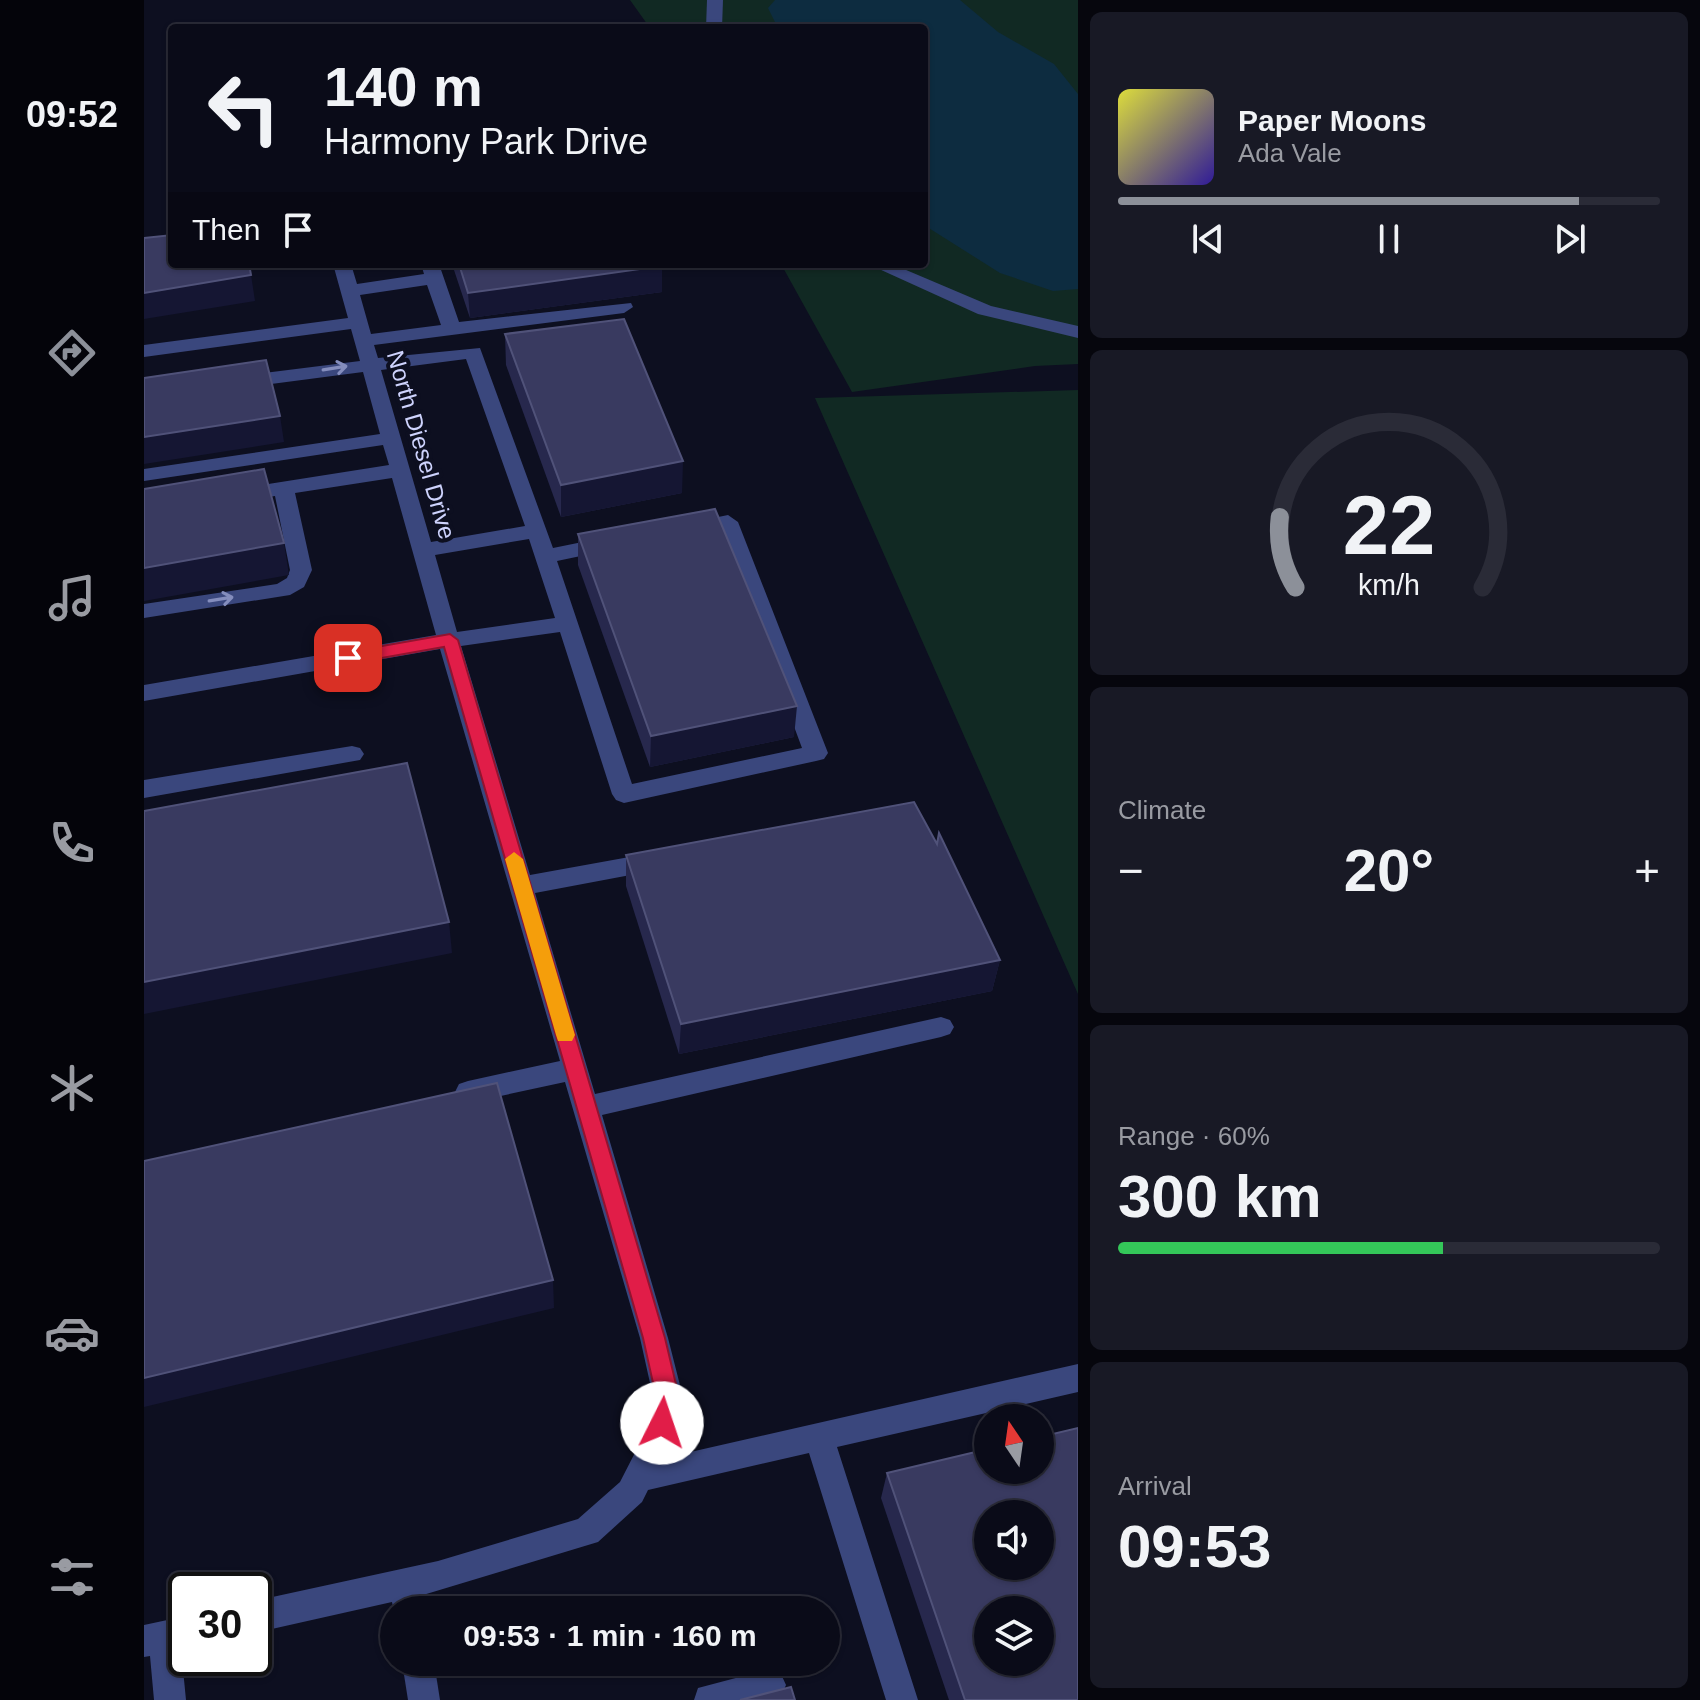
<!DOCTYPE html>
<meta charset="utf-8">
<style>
body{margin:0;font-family:Helvetica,sans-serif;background:#181925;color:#f1f3f6;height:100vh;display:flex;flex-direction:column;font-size:30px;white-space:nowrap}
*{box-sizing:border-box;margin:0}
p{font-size:26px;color:#999ba2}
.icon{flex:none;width:44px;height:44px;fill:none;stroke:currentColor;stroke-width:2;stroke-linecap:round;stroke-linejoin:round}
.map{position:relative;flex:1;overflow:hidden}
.drawer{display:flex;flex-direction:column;gap:12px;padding:12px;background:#06060d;width:622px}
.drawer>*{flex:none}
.top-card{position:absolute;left:24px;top:24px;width:760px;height:244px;border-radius:8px;box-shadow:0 2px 6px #0004,0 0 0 2px #2a2b37;background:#0a0b18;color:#f1f3f6;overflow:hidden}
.needle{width:52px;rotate:347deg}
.buttons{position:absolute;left:830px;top:1404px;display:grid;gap:16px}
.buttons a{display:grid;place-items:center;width:80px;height:80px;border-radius:50%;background:#0a0b18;box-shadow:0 2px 6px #0004,0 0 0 2px #2a2b37;font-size:40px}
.speed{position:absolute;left:24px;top:1572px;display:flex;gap:16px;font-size:40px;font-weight:700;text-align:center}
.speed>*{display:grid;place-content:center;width:104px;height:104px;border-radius:50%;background:#0a0b18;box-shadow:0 2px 6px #0004,0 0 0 2px #2a2b37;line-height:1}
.speed .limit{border:4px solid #111;border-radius:12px;background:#fff;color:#111}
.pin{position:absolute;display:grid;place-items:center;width:68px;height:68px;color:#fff;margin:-34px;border-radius:16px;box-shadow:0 4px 12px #0006}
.me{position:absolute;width:88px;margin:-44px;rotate:4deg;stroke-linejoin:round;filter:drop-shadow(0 0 6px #0008)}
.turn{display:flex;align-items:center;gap:28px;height:168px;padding:0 24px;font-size:36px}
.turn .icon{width:104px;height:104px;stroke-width:2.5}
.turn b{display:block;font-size:56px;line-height:68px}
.then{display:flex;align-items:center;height:76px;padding:0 24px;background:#0003;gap:16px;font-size:30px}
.big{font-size:60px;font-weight:600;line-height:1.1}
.drawer .tile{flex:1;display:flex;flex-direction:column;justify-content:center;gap:12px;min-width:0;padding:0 28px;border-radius:12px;background:#181925}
.drawer .dial{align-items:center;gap:0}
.dial svg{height:208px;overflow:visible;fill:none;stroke:#2a2b37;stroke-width:7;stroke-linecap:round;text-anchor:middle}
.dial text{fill:#f1f3f6;stroke:none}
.song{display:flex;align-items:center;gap:24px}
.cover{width:96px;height:96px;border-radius:12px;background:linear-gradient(135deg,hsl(60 70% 55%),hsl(250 70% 35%))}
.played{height:8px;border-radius:4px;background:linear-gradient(90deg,#8c9099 85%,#2a2b37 85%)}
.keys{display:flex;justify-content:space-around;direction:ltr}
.heat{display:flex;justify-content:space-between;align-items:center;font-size:44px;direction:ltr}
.charge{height:12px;border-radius:6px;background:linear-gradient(90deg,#34c759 60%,#2a2b37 0)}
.trip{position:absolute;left:236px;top:1596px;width:460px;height:80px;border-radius:40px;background:#0a0b18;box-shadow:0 2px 6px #0004,0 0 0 2px #2a2b37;font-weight:600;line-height:80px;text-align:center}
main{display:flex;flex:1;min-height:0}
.tabs{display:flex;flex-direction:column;width:144px;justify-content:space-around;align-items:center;background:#04040a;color:#999ba2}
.tabs .icon{width:56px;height:56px}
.tabs .current{color:#8c9099}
.tabs b{font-size:36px;color:#f1f3f6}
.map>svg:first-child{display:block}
.green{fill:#112923}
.water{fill:#0d2c40}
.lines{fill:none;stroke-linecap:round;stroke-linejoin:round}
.minor{fill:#3a477d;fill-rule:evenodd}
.wall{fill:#27284d}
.shaded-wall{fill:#151633}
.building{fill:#393a60;stroke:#505279;stroke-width:2;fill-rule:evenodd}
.oneway{stroke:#848dbd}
.route{fill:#e11d48;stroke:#92132f;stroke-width:2}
.slow{fill:#f59e0b}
.labels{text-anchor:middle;stroke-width:8;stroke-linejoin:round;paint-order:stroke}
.street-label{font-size:24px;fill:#ced3fd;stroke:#0d0f20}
</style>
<main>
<nav class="tabs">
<b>09:52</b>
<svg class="icon current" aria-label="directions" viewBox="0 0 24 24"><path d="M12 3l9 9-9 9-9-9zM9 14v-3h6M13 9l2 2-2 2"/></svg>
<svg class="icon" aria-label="music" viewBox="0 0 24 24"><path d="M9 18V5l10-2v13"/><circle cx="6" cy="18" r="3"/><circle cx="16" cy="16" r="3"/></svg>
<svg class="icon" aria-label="phone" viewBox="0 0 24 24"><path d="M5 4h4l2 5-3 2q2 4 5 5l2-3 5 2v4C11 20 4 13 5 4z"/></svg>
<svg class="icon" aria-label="climate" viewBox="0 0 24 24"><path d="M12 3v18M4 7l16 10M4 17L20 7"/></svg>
<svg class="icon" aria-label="car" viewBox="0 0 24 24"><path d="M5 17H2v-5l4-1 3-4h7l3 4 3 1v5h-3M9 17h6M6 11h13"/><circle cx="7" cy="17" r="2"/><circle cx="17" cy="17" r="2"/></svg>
<svg class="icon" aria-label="filters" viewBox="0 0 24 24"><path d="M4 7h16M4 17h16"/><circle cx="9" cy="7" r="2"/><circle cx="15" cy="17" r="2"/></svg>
</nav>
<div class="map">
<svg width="934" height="1700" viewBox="0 0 934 1700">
<rect width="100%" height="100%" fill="#0d0f20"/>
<g class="green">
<path d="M486,0H934V364L891,366L708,392L637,264H780V28H506Z"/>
<path d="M934,390V994L671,398Z"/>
</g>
<path class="water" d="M631,0H816L854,32L910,64L934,94V289L909,291L856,273L780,225V28H634L624,8Z"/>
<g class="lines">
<g class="minor">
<path d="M563,0H579L578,28H562Z"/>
<path d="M189,264H207L213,284L280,274L277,264H295L315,322L487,303L489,307L480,313L230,345L234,358L336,348L409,548L463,537L473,544L470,549L413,561L488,784L658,748L577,530L547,536L537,529L540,524L584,515L594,522L684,753L680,759L672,761L480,803L472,800L468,794L416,632L317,646L386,875L513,852L522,855L525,861L522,867L513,870L391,893L451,1094L797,1017L806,1020L810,1027L806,1034L797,1037L458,1115L524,1338L540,1401L520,1458L934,1364V1392L693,1447L774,1700H742L665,1453L504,1490L498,1502L454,1542L279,1595L281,1610L250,1612L248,1602L110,1633V1601L294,1561L434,1519L476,1482L497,1441L510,1401L496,1338L421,1082L324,1103L315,1100L311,1092L315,1084L324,1081L416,1061L296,649L0,701V685L292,635L248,478L151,493L168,570L160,587L146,595L0,618V604L133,584L143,578L146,570L131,496L93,502L86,500L83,495L86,490L245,465L239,445L0,481V469L236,434L219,372L96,388L86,382L96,376L216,361L207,329L0,357V345L204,318ZM283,285L297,325L227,334L216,295ZM322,359L381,526L287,542L237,370ZM385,539L411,618L313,632L291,555Z"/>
<path d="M724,264H748L847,306L934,326V338L834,314Z"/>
<path d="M208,746L216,748L220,754L216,760L0,798V780Z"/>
<path d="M42,1616V1648L37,1649L42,1700H10L6,1656L0,1657V1625Z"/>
<path d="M258,1662H290L296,1700H264Z"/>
<path d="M626,1669L637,1674L642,1685L637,1696L629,1700H550L554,1688Z"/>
</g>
</g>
<g class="wall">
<path d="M308,264H518V292L326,318Z"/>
<path d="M361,334L538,493L417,517L362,365Z"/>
<path d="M434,534L650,737L506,767L434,565Z"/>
<path d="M482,855L856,960L848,991L535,1054L482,886Z"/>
<path d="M743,1473L934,1700H805L737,1498Z"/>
</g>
<g class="shaded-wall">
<path d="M518,266V292L326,318L324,293Z"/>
<path d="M107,275L111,301L0,319V293Z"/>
<path d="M136,416L140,442L0,464V437Z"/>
<path d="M539,461L538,493L417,517V485Z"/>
<path d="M140,543L145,575L0,601V568Z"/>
<path d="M653,706L650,737L506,767L507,736Z"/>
<path d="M305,922L308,953L0,1014V982Z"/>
<path d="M856,960L848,991L535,1054L537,1024Z"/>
<path d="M409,1280L410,1308L0,1407V1378Z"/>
</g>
<g class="building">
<path d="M28,235V264H105L107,275L0,293V238Z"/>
<path d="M315,264H518V266L324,293Z"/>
<path d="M480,319L539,461L417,485L361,334Z"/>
<path d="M122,360L136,416L0,437V378Z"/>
<path d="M120,469L140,543L0,568V489Z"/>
<path d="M571,509L653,706L507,736L434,534Z"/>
<path d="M263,763L305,922L0,982V811Z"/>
<path d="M770,802L793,844L795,833L856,960L537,1024L482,855Z"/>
<path d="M353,1083L409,1280L0,1378V1161Z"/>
<path d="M934,1428V1700H821L743,1473L844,1449V1470H896V1437ZM844,1514H896V1566H844ZM844,1610H896V1662H844Z"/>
<path d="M647,1687L651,1700H596Z"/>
</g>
<defs><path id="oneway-shaft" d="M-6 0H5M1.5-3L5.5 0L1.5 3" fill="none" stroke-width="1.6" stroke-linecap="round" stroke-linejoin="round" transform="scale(2)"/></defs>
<g class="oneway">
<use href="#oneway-shaft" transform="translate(191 368) rotate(-9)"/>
<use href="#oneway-shaft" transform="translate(77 599) rotate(-9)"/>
</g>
<path class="route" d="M306,634L314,640L521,1338L536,1401L526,1431L518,1434L510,1431L506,1423L513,1401L499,1338L300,647L204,664L195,658L204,652Z"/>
<path class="slow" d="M370,852L379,859L431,1035L428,1041H414L412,1035L361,859Z"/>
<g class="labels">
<g class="street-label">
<text transform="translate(277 445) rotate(74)" y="8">North Diesel Drive</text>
</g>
</g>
</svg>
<div class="buttons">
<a><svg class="needle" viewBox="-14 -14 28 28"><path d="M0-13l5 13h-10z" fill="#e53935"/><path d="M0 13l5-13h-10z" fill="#999ba2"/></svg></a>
<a><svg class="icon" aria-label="sound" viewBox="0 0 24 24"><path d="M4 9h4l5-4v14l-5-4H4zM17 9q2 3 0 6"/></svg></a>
<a><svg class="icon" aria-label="layers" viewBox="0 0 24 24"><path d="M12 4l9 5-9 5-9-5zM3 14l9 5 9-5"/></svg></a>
</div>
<div class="speed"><div class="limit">30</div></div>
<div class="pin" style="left:204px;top:658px;background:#d93025"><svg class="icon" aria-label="arrive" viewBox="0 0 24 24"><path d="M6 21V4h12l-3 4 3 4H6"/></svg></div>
<svg class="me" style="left:518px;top:1423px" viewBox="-20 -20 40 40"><circle r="19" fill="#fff"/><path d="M0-13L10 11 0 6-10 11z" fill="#e11d48"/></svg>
<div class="trip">09:53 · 1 min · 160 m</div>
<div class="top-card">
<div class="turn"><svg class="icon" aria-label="left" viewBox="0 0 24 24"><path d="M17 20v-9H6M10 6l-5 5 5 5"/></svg><div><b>140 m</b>Harmony Park Drive</div></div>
<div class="then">Then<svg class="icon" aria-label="arrive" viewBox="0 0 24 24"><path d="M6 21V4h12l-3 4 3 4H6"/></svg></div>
</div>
</div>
<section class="drawer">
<div class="tile">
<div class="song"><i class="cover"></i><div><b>Paper Moons</b><p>Ada Vale</p></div></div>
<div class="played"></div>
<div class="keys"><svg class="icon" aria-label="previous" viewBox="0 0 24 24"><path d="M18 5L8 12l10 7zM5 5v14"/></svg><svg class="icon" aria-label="pause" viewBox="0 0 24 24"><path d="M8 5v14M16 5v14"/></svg><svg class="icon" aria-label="next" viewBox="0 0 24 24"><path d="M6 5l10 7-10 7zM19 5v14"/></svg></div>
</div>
<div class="tile dial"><svg viewBox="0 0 100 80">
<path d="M14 69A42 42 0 1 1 86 69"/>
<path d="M14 69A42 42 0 0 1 8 42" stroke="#8c9099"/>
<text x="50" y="56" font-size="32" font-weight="700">22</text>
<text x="50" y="72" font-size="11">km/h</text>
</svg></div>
<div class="tile"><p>Climate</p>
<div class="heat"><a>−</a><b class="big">20°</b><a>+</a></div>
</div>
<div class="tile"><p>Range · 60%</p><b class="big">300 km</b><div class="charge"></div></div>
<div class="tile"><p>Arrival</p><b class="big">09:53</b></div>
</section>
</main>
